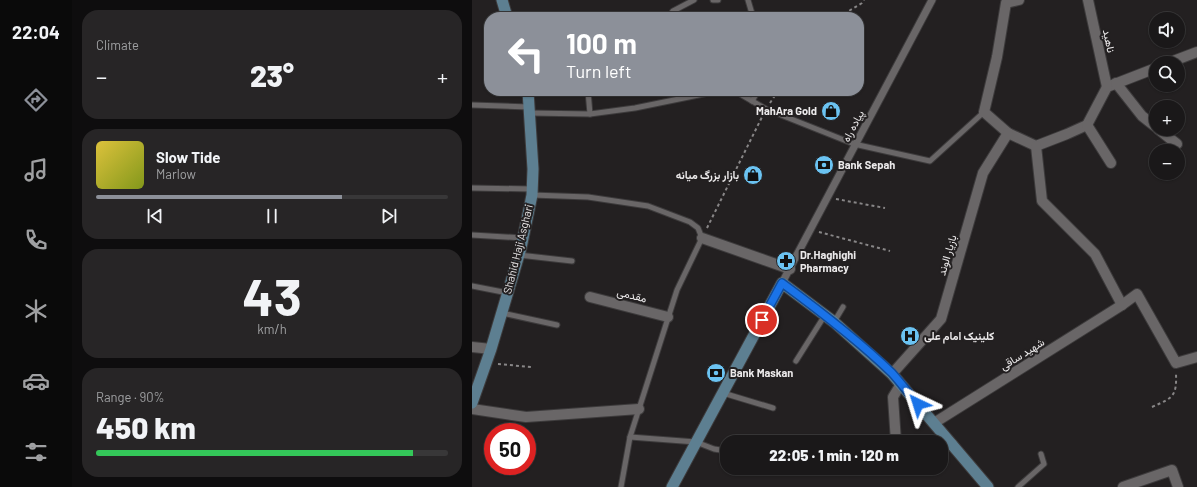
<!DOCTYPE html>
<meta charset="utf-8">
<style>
body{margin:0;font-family:Barlow,Vazirmatn,sans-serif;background:#272526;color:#f1f3f6;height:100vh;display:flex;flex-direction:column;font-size:15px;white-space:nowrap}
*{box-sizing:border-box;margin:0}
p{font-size:13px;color:#9fa0a2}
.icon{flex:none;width:22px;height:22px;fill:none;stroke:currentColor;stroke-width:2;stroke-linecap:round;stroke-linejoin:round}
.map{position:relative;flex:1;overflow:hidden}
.drawer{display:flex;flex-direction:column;gap:10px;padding:10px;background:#0e0d0e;width:400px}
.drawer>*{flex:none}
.top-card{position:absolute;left:12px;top:12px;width:380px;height:84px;border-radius:16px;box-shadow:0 1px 3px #0004,0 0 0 1px #383738;background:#8c9099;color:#fff;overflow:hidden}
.fabs{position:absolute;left:677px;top:12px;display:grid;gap:8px}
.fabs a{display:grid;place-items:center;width:36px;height:36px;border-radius:50%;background:#1a1819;box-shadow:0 1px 3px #0004,0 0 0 1px #383738;font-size:20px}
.speed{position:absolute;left:12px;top:423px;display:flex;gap:8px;font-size:20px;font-weight:700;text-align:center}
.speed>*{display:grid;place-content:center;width:52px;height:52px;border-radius:50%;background:#1a1819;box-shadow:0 1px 3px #0004,0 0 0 1px #383738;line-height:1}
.speed .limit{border:6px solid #d22;background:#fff;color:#111}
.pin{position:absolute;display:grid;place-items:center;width:34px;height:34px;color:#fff;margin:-17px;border:2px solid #fff;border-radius:50%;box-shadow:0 1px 4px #0007}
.me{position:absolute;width:44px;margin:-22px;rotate:319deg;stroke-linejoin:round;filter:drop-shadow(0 0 3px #0008)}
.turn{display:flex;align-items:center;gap:14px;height:84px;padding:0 16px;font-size:18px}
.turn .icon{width:52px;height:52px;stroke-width:2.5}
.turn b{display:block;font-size:28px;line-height:34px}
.big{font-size:30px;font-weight:800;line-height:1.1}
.drawer .widget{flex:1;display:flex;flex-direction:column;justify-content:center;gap:6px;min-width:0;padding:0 14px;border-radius:16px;background:#272526}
.drawer .dial{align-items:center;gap:0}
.dial b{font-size:52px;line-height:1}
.song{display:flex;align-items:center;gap:12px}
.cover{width:48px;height:48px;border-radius:6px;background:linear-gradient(135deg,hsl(50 70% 55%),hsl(70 70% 35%))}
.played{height:4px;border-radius:2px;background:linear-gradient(90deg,#8c9099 70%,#383738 70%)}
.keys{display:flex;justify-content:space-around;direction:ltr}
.heat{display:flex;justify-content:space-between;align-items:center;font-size:22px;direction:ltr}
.charge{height:6px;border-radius:3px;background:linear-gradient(90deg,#34c759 90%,#383738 0)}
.trip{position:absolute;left:248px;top:435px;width:228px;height:40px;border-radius:16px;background:#1a1819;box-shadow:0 1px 3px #0004,0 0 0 1px #383738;font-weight:800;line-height:40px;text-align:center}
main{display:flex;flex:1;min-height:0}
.menu{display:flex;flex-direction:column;width:72px;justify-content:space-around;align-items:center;background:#0a0a0a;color:#9fa0a2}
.menu .icon{width:28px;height:28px}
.menu .on{color:#8c9099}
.menu b{font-size:18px;color:#f1f3f6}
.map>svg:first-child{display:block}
.building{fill:#7b2c4f;stroke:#7f7b7d}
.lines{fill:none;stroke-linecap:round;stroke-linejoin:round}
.service-casing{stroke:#3d3b3c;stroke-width:7}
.pedestrian-casing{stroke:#3d3b3c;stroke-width:9}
.minor-casing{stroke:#3d3b3c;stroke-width:12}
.secondary-casing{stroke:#3d3b3c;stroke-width:13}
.path{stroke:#888687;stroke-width:2;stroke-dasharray:3 3;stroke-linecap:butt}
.service{stroke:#696667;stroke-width:5}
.pedestrian{stroke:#696667;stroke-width:7}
.minor{stroke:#696667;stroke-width:10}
.secondary{stroke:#5d7f91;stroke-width:11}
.route-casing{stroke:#114b97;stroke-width:10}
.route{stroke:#1a73e8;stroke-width:7}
.labels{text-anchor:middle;stroke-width:4;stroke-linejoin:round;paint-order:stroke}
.street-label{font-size:11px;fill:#eceaeb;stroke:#232021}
.poi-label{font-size:11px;font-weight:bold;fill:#eceaeb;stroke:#232021;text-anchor:start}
</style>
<main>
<nav class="menu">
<b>22:04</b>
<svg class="icon on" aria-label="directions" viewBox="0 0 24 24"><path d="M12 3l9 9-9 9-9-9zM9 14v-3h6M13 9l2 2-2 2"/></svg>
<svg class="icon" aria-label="music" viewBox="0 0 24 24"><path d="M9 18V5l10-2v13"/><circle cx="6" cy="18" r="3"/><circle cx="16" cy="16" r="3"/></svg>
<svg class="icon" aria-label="phone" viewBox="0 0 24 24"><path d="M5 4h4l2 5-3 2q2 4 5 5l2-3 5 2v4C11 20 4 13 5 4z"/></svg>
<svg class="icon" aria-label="climate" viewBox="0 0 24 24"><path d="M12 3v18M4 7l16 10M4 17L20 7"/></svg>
<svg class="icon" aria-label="car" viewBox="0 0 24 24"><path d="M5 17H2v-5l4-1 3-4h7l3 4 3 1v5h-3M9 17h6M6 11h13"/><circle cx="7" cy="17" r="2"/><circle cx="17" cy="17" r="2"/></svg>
<svg class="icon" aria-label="filters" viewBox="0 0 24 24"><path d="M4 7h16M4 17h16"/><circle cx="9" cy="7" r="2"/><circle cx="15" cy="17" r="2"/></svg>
</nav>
<section class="drawer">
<div class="widget"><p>Climate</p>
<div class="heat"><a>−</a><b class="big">23°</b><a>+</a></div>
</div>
<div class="widget">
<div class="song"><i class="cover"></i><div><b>Slow Tide</b><p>Marlow</p></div></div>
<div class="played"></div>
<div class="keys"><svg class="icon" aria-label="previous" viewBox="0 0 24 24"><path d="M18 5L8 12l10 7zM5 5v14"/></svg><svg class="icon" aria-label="pause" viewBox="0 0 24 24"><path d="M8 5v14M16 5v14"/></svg><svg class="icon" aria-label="next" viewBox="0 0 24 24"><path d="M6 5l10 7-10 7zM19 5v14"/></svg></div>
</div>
<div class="widget dial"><b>43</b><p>km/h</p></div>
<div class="widget"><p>Range · 90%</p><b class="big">450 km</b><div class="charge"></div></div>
</section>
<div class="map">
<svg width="725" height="487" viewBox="0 0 725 487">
<rect width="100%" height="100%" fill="#232021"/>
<path class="building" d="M270,91H282L278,99L267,93Z"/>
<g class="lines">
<defs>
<g id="service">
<path d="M241,0H246"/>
<path d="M276,0L281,17"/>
<path d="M197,17L201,11L222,0"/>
<path d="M116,91L118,114"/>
<path d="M263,91L294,109L382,144L458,161L512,112"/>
<path d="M280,101L286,91"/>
<path d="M0,105L57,107"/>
<path d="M58,113L118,114L163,108L246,91"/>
<path d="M0,188L60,189"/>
<path d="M60,195L116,197L176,206L218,222L226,228L230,238L205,290L158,437L149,487"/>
<path d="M0,235L51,238"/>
<path d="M47,255L100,261"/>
<path d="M0,286L36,293"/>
<path d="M30,313L85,325"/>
<path d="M362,322L371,307"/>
<path d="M324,361L353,315"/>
<path d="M251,393L301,408"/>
<path d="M158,437L224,442L242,449L255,451"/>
<path d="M546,487L572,464L569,454"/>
</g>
<path id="pedestrian" d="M310,283L460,0"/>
<g id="minor">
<path d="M547,0L534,3L525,57L512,112L536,133L564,146L595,134L615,125L635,87L684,68"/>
<path d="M616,0L635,87"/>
<path d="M696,63L725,52"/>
<path d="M644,83L670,116L684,127"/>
<path d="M615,125L639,163"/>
<path d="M686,129L705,144"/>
<path d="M564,146L570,201L623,254L650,305"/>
<path d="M230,238L318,269"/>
<path d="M118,297L196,317"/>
<path d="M0,347L19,349"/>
<path d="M420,374L469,319L511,173L536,133"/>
<path d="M0,409L54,417L167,409"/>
<path d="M462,423L650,305L665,294L704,363L725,357"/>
<path d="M424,442L421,397L429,384"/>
<path d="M469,444H480"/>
<path d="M651,487L700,470L706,487"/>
</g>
<g id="secondary">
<path d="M30,0L35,17"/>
<path d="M0,403L19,349L49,248L60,195L61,169L56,91"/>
<path d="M200,487L310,283L362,322L420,374L516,487"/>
</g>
</defs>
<use href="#service" class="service-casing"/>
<use href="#pedestrian" class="pedestrian-casing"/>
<use href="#minor" class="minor-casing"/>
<use href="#secondary" class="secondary-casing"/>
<g class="path">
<path d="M367,17L390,3L392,0"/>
<path d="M298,103L306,91"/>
<path d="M364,199L413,208"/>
<path d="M235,228L291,115"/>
<path d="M347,232L418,251"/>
<path d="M26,364L59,367"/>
<path d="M680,407C700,398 705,397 704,374"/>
</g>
<use href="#service" class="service"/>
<use href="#pedestrian" class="pedestrian"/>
<use href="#minor" class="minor"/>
<use href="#secondary" class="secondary"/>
</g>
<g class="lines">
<defs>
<path id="route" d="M290,320L310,283C348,311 386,340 420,373C429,383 437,394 446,404"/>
</defs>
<use href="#route" class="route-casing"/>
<use href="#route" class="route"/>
</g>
<defs>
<symbol id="shop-disc" viewBox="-11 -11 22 22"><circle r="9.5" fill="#6bc3f2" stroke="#232021"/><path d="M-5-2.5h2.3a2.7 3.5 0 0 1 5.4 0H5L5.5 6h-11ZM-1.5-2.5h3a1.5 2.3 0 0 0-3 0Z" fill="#111"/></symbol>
<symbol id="bank-disc" viewBox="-11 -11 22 22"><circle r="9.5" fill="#6bc3f2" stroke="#232021"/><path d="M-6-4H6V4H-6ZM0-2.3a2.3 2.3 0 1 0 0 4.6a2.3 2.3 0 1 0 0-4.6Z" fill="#111"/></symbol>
<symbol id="pharmacy-disc" viewBox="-11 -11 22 22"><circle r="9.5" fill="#6bc3f2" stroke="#232021"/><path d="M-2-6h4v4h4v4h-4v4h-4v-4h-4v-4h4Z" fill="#111"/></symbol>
<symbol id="hospital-disc" viewBox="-11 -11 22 22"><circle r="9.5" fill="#6bc3f2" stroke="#232021"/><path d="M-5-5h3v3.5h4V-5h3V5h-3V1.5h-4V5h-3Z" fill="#111"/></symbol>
</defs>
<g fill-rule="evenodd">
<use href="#shop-disc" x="348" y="100" width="22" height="22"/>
<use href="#bank-disc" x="341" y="154" width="22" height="22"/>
<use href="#shop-disc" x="270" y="164" width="22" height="22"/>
<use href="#pharmacy-disc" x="303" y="250" width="22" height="22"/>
<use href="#hospital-disc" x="427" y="325" width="22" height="22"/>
<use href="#bank-disc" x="233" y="362" width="22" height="22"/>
</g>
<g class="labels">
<g class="street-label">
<text transform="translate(637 41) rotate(78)" y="4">ناهید</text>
<text transform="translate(381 126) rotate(-62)" y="4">پیاده راه</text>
<text transform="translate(46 249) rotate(-76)" y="4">Shahid Haji Asghari</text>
<text transform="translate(475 255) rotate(-74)" y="4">بازیار الوند</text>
<text transform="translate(160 295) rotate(14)" y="4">مقدمی</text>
<text transform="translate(550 354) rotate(-32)" y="4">شهید ساقی</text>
</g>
<g class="poi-label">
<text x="345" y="115" text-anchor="end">MahAra Gold</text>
<text x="366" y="169">Bank Sepah</text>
<text x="267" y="179" text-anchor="end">بازار بزرگ میانه</text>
<text x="328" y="259">Dr.Haghighi<tspan x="328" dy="13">Pharmacy</tspan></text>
<text x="452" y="340">کلینیک امام علی</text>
<text x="258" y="377">Bank Maskan</text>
</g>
</g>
</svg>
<div class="fabs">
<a><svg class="icon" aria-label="sound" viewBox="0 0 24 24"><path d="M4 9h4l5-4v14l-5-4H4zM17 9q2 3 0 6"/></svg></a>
<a><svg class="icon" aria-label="search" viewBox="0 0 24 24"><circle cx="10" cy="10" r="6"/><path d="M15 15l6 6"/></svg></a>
<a>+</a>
<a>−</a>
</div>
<div class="speed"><div class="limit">50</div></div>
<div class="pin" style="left:290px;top:320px;background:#d93025"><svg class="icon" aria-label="arrive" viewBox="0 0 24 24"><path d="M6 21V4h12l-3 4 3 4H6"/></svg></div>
<svg class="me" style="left:446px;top:404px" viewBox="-20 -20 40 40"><path d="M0-17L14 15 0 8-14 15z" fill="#1a73e8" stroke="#fff" stroke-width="4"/></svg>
<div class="trip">22:05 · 1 min · 120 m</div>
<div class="top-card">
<div class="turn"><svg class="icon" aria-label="left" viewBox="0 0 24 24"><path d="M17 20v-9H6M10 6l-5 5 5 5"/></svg><div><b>100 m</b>Turn left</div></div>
</div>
</div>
</main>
